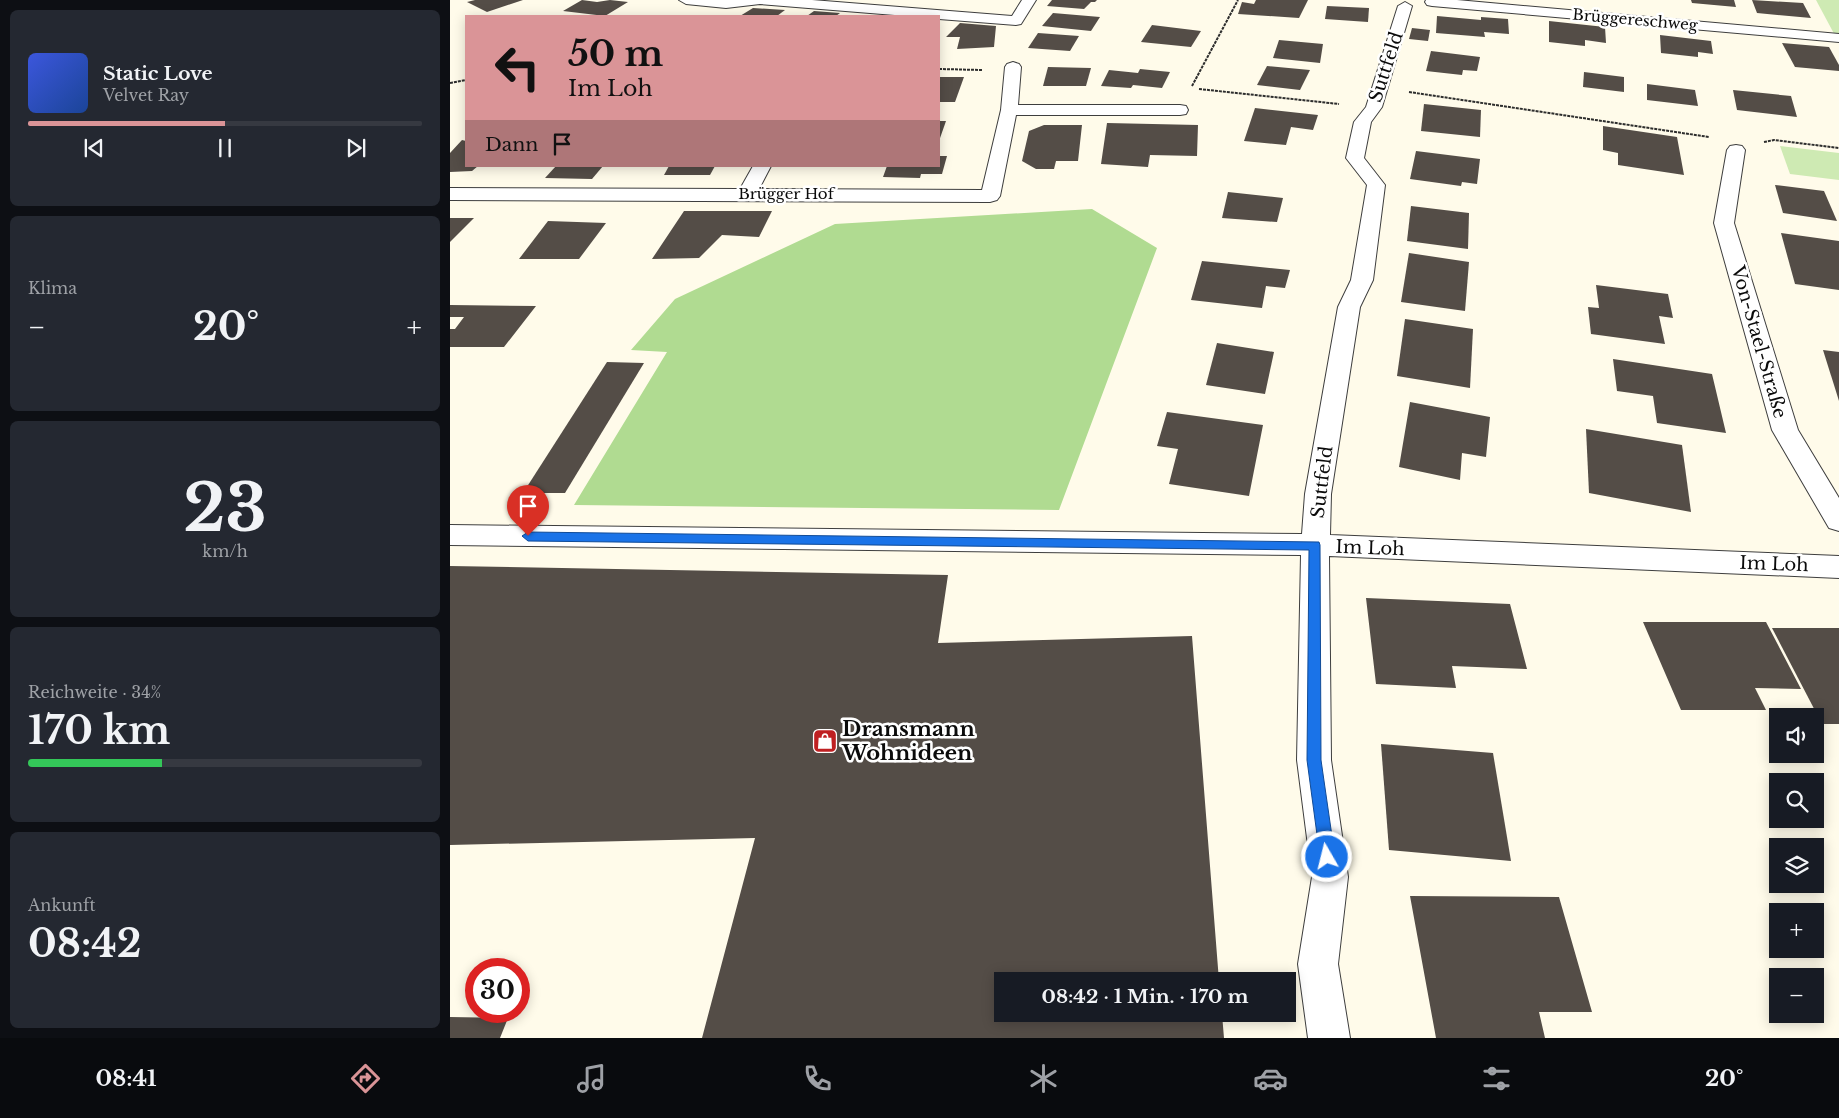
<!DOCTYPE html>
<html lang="de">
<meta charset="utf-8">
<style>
body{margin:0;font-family:"Libre Baskerville",serif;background:#242831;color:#f1f3f6;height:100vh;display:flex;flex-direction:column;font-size:19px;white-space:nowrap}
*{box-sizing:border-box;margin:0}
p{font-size:16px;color:#9ea1a6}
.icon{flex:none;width:28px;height:28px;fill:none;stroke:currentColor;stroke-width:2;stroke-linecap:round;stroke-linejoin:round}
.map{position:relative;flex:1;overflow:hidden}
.side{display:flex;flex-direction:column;gap:10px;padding:10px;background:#0d0f14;width:450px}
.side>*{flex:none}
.hud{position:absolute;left:15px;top:15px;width:475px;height:152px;border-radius:0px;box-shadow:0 2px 12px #0003;background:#da9497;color:#111;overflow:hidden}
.fabs{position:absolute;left:1319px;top:708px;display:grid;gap:10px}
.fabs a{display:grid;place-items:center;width:55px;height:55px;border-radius:0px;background:#171b24;box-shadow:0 2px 12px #0003;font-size:25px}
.speed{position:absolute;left:15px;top:958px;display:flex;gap:10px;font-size:25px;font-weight:700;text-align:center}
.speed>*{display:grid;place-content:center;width:65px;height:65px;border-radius:50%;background:#171b24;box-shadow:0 2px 12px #0003;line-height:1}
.speed .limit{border:8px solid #d22;background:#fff;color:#111}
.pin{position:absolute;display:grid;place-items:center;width:42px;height:42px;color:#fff;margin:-51px -21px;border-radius:50% 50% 50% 0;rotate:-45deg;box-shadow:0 0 5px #0007}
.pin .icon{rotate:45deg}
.me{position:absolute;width:55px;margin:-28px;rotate:352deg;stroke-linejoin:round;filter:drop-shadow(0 0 4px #0008)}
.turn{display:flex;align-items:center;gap:18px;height:105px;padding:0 20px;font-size:22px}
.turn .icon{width:65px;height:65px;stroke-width:2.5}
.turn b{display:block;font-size:35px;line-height:42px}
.then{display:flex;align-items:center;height:48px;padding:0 20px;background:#0003;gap:10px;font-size:19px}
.big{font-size:38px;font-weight:700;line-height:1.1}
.side .card{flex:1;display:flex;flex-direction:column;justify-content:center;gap:8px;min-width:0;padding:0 18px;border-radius:8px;background:#242831}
.side .dial{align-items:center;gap:0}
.dial b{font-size:65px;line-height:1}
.song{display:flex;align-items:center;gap:15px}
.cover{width:60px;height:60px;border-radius:8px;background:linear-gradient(135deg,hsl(230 70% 55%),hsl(220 70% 35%))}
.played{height:5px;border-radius:2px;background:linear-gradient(90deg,#da9497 50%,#363941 50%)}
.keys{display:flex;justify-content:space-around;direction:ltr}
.heat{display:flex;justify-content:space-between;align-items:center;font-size:28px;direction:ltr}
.charge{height:8px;border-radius:4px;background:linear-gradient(90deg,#34c759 34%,#363941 0)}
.trip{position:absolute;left:544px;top:972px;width:302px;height:50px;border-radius:0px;background:#171b24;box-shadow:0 2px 12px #0003;font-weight:700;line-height:50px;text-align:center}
.tabs{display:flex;height:80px;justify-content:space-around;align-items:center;background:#090b0e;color:#9ea1a6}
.tabs .icon{width:35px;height:35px}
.tabs .current{color:#da9497}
.tabs b{font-size:22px;color:#f1f3f6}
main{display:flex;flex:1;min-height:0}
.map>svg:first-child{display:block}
.green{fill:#ceeab3}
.forest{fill:#b0db91}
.building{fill:#544d47}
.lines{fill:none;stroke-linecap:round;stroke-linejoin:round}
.minor-casing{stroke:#3e3e3e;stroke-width:2}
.path{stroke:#2d2d2d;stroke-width:2;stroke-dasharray:3 1;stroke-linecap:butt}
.minor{fill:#fff;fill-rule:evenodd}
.route{fill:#1a73e8;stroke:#114b97}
.labels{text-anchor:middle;stroke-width:5;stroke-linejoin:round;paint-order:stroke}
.far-street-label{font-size:15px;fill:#0b0b0b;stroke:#fff}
.street-label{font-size:18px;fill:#0b0b0b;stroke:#fff}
.near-poi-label{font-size:21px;font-weight:bold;fill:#0b0b0b;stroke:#fff;text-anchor:start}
</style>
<main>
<section class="side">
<div class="card">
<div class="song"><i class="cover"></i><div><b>Static Love</b><p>Velvet Ray</p></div></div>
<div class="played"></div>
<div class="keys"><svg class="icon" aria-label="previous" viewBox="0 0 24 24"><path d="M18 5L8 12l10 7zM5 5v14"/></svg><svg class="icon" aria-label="pause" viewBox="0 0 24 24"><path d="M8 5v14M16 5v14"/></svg><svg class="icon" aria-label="next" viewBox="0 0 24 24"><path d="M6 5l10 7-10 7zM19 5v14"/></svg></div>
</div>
<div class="card"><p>Klima</p>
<div class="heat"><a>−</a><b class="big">20°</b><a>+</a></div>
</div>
<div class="card dial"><b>23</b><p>km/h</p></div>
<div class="card"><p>Reichweite · 34%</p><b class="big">170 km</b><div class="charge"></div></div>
<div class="card"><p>Ankunft</p><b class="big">08:42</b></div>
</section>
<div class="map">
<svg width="1389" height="1038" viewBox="0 0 1389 1038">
<rect width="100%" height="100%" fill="#fffbea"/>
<g class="green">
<path d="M1366,0H1389V43Z"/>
<path d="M1330,146L1389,153V180L1340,174Z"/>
</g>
<path class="forest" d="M642,209L707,248L609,510L124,505L217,352L181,350L225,299L385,224Z"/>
<g class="building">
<path d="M25,0H73L37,12L17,2Z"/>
<path d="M132,0L147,2L160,0L178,2L155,16L113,11Z"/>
<path d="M602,0H647L645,2H641L634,9L597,6Z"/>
<path d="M806,0H858L849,18L788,14L792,2L804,4Z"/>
<path d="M1241,0H1284L1286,7L1242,3Z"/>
<path d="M1302,0L1353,3L1361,18L1307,13Z"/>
<path d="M877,6L919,8L918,22L875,19Z"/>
<path d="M303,8L335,10L327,16H290Z"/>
<path d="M364,11L390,13L386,16H357Z"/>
<path d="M603,13L650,17L641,31L592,26Z"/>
<path d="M987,16L1031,20V17L1058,19L1059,34L1034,32L1035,37L986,33Z"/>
<path d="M1099,21L1155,27L1156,43L1135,40V46L1099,42Z"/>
<path d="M510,23L546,26L544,47L507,49L510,37H496Z"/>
<path d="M702,25L751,31L741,47L691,42Z"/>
<path d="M962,28L980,30L978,41L959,39Z"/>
<path d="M588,33L629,36L620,51L578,48Z"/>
<path d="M1210,35L1261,41L1263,54L1248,52V57L1211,53Z"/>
<path d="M829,40L873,44L870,63L823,58Z"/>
<path d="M1332,43L1379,47L1389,65V71L1345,67Z"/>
<path d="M981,51L1030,57L1027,71L1013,70L1012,75L976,71Z"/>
<path d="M817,66L860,70L850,90L807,85Z"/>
<path d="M598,67L641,68L636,86H593Z"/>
<path d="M690,69L720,72L712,88L683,85L681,88L651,86L659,70L688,73Z"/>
<path d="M1134,72L1174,77V92L1133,87Z"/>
<path d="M489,77H514L505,102H489Z"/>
<path d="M1197,84L1245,90L1248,106L1197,100Z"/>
<path d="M1283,90L1341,96L1347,117L1287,110Z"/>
<path d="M974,104L1031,110L1030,137L971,131Z"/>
<path d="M805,108L868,115L863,130L841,127L836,145L794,141Z"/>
<path d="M489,121H496L489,141Z"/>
<path d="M657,123L748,125L747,156L700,155L698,167L651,164Z"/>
<path d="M594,125H632L628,161H606L604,169H586L572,161L579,131Z"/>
<path d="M1153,126L1227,137L1234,175L1168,165V153L1153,150Z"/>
<path d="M12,140L16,141V166H28L22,171L0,172V153Z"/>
<path d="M966,151L1030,159L1027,184L1012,182L1011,186L960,179Z"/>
<path d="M489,156H497L492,174H471L470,178L433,177L437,166H489Z"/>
<path d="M106,166H153L142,179L95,178Z"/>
<path d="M219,166H265L260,175H214Z"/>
<path d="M1325,185L1374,191L1387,221L1333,213Z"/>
<path d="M778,192L833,198L827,222L772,218Z"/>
<path d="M961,206L1019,213L1018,249L957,241Z"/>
<path d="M234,211H322L309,237L272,235L249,258L202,259Z"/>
<path d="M0,218H24L0,242Z"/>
<path d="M98,221L156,223L129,259H69Z"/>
<path d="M1331,233L1389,241V290L1345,284Z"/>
<path d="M959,253L1019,262L1015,311L951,302Z"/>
<path d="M752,261L840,270L835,288L816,286L812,308L741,300Z"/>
<path d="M1146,285L1218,294L1223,318L1209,316L1215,344L1141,334L1138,307L1149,308Z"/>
<path d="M0,305L86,306L54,347H0V329H5L14,317H0Z"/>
<path d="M955,319L1023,329L1020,388L947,376Z"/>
<path d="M767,343L824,352L815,394L756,385Z"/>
<path d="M1373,350L1389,352V401Z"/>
<path d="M1163,359L1262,374L1276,433L1207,423L1203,396L1167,391Z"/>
<path d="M157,362L194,363L115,493H73Z"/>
<path d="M960,402L1040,417L1036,457L1012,453L1010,480L949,467Z"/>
<path d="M717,412L813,425L799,496L719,484L728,449L707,446Z"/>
<path d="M1136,429L1232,445L1241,512L1139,493Z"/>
<path d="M0,566L498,575L488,643L742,636L769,981H552V1014H772L774,1038H252L305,838L0,845Z"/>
<path d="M916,598L1060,604L1077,669L1002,666L1006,688L926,684Z"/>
<path d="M1193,622H1316L1351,689L1305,688L1316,710H1231Z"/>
<path d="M1322,628H1389V724H1372Z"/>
<path d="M931,744L1043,753L1061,861L939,850Z"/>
<path d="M960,896L1109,897L1142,1012H1089L1095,1038H986Z"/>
<path d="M0,1017L58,1018L50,1038H0Z"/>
</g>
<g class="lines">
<defs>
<g id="minor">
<path d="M229,0H362L562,16L572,0H586L571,24L566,25L489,19V16H457L310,4L276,8L236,4Z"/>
<path d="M976,0H1007L1389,34V42L982,6L977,5L975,2Z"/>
<path d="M955,2L962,6L932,107L921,122L914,158L935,185L923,280L910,307L881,494L880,535L1389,556V578L879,556L881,760L898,877L888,964L900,1038H858L848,964L862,877L847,760L851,555L0,545V525L852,534L855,494L888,307L901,280L917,185L896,158L904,122L916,107L948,6Z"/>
<path d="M563,62L569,64L571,67L568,105H730L736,106L738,110L736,114L730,115H566L550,196L547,200L540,202L0,200V188L290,189L303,166H321L309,189L532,190L551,110L555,67L557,64Z"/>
<path d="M1286,145L1292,146L1295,150L1284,223L1348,430L1389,498V531L1379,528L1322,430L1264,223L1277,150L1280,146Z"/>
</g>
</defs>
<use href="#minor" class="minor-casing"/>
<g class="path">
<path d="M489,69L532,70"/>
<path d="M0,83L16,80"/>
<path d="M742,86L788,0"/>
<path d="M749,89L889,104"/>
<path d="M959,92L1259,137"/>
<path d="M1314,142L1324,140L1389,148"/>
</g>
<use href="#minor" class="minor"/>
</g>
<path class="route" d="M78,532L869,542L870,545L871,760L885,857L883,862L877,864L872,862L870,857L857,760L859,550L78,541L72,536Z"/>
<defs>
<symbol id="shop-square" viewBox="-11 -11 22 22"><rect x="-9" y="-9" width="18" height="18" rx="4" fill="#bf2022" stroke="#fff"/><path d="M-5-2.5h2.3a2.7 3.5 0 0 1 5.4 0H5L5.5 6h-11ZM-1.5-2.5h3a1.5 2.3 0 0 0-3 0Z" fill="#fff"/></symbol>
</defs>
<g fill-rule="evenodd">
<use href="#shop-square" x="361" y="727" width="28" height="28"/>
</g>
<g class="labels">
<g class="far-street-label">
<text transform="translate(1185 20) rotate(5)" y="5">Brüggereschweg</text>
<text x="336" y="199">Brügger Hof</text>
</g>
<g class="street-label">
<text transform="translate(936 67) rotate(-72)" y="6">Suttfeld</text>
<text transform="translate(1309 342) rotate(74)" y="6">Von-Stael-Straße</text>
<text transform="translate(872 482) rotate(-83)" y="6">Suttfeld</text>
<text transform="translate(920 548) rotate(2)" y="6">Im Loh</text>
<text transform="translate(1324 564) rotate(2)" y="6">Im Loh</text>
</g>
<g class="near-poi-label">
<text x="392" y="736">Dransmann<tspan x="392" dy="24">Wohnideen</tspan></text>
</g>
</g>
</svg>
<div class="fabs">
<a><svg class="icon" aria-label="sound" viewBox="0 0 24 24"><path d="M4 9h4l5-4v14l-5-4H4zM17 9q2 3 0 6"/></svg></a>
<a><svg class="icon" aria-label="search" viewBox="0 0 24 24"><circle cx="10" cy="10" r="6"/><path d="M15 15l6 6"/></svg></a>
<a><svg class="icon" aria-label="layers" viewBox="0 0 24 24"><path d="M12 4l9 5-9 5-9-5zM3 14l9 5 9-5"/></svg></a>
<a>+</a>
<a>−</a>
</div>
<div class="speed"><div class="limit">30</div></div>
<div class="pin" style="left:78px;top:536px;background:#d93025"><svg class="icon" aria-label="arrive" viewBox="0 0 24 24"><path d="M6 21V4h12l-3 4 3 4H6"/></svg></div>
<svg class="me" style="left:877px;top:857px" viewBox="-20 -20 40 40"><circle r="17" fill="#1a73e8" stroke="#fff" stroke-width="3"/><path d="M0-11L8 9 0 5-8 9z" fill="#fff"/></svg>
<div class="trip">08:42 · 1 Min. · 170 m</div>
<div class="hud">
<div class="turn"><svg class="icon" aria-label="left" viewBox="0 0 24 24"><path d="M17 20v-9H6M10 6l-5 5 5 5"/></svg><div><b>50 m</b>Im Loh</div></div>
<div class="then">Dann<svg class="icon" aria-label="arrive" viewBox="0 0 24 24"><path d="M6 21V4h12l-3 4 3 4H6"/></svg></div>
</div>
</div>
</main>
<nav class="tabs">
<b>08:41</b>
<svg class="icon current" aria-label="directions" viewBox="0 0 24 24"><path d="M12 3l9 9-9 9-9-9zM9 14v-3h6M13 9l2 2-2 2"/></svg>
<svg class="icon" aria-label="music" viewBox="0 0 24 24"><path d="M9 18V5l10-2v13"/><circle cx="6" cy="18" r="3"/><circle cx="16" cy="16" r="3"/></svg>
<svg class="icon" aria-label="phone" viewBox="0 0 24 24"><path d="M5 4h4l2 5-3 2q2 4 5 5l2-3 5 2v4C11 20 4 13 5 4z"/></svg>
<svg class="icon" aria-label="climate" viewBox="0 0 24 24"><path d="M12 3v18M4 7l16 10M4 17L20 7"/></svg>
<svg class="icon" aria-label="car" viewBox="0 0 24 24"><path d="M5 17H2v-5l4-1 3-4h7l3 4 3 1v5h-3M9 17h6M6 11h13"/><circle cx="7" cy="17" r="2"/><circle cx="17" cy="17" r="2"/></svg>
<svg class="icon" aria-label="filters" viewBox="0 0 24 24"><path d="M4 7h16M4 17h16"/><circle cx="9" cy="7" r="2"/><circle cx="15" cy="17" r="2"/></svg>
<b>20°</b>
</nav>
